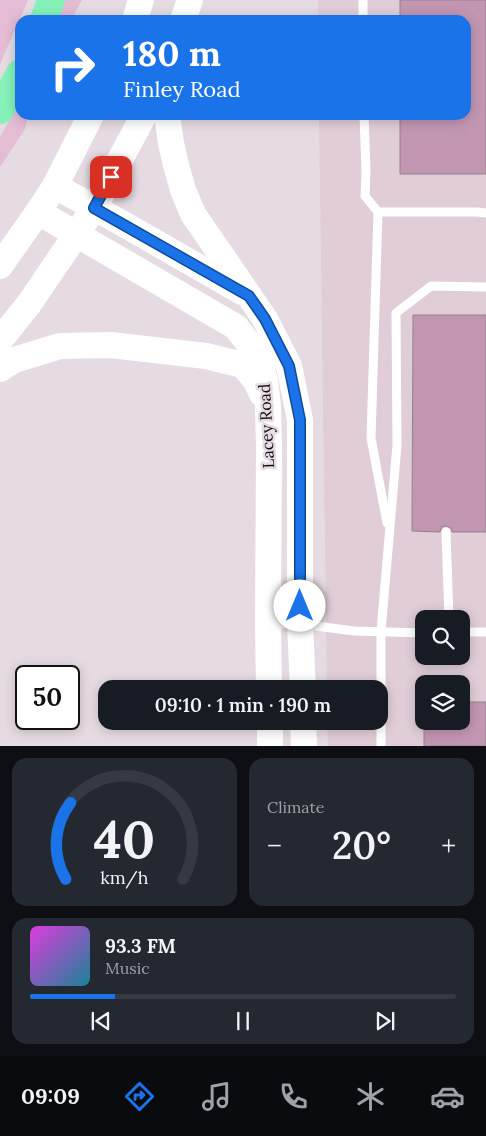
<!DOCTYPE html>
<meta charset="utf-8">
<style>
body{margin:0;font-family:Lora,serif;background:#242831;color:#f1f3f6;height:100vh;display:flex;flex-direction:column;font-size:19px;white-space:nowrap}
*{box-sizing:border-box;margin:0}
p{font-size:16px;color:#9ea1a6}
.icon{flex:none;width:28px;height:28px;fill:none;stroke:currentColor;stroke-width:2;stroke-linecap:round;stroke-linejoin:round}
.map{position:relative;height:746px;overflow:hidden}
.drawer{display:flex;flex-direction:column;gap:12px;padding:12px;background:#0d0f14;flex:1}
.drawer>*{flex:none}
.guide{position:absolute;left:15px;top:15px;width:456px;height:105px;border-radius:15px;box-shadow:0 2px 12px #0003;background:#1a73e8;color:#fff;overflow:hidden}
.buttons{position:absolute;left:415px;top:610px;display:grid;gap:10px}
.buttons a{display:grid;place-items:center;width:55px;height:55px;border-radius:10px;background:#171b24;box-shadow:0 2px 12px #0003;font-size:25px}
.speed{position:absolute;left:15px;top:665px;display:flex;gap:10px;font-size:25px;font-weight:700;text-align:center}
.speed>*{display:grid;place-content:center;width:65px;height:65px;border-radius:50%;background:#171b24;box-shadow:0 2px 12px #0003;line-height:1}
.speed .limit{border:2px solid #111;border-radius:8px;background:#fff;color:#111}
.pin{position:absolute;display:grid;place-items:center;width:42px;height:42px;color:#fff;margin:-21px;border-radius:10px;box-shadow:0 2px 8px #0006}
.me{position:absolute;width:55px;margin:-28px;rotate:0deg;stroke-linejoin:round;filter:drop-shadow(0 0 4px #0008)}
.turn{display:flex;align-items:center;gap:18px;height:105px;padding:0 25px;font-size:22px}
.turn .icon{width:65px;height:65px;stroke-width:2.5}
.turn b{display:block;font-size:35px;line-height:42px}
.big{font-size:38px;font-weight:600;line-height:1.1}
.drawer .card{flex:1;display:flex;flex-direction:column;justify-content:center;gap:8px;min-width:0;padding:0 18px;border-radius:15px;background:#242831}
.drawer .dial{align-items:center;gap:0}
.dial svg{height:130px;overflow:visible;fill:none;stroke:#363941;stroke-width:7;stroke-linecap:round;text-anchor:middle}
.dial text{fill:#f1f3f6;stroke:none}
.song{display:flex;align-items:center;gap:15px}
.cover{width:60px;height:60px;border-radius:8px;background:linear-gradient(135deg,hsl(300 70% 55%),hsl(190 70% 35%))}
.played{height:5px;border-radius:2px;background:linear-gradient(90deg,#1a73e8 20%,#363941 20%)}
.keys{display:flex;justify-content:space-around;direction:ltr}
.heat{display:flex;justify-content:space-between;align-items:center;font-size:28px;direction:ltr}
.drawer .tiles{flex:1;display:grid;gap:12px;grid-template-columns:1fr 1fr}
.card:last-child{grid-column:span 2}
.trip{position:absolute;left:98px;top:680px;width:290px;height:50px;border-radius:15px;background:#171b24;box-shadow:0 2px 12px #0003;font-weight:600;line-height:50px;text-align:center}
.tabs{display:flex;height:80px;justify-content:space-around;align-items:center;background:#090b0e;color:#9ea1a6}
.tabs .icon{width:35px;height:35px}
.tabs .selected{color:#1a73e8}
.tabs b{font-size:22px;color:#f1f3f6}
.map>svg:first-child{display:block}
.built{fill:#e0cdd8;fill-rule:evenodd}
.green{fill:#e4bcd4}
.building{fill:#c296b1;stroke:#8f848b}
.lines{fill:none;stroke-linecap:round;stroke-linejoin:round}
.lane{stroke:#fff;stroke-width:9}
.secondary{stroke:#fff;stroke-width:26}
.highway{stroke:#86f1b9;stroke-width:28}
.route-casing{stroke:#114b97;stroke-width:12}
.route{stroke:#1a73e8;stroke-width:9}
.labels{text-anchor:middle;stroke-width:5;stroke-linejoin:round;paint-order:stroke}
.street-label{font-size:16px;fill:#110e10;stroke:#e6dbe2}
</style>
<div class="map">
<svg width="486" height="746" viewBox="0 0 486 746">
<rect width="100%" height="100%" fill="#e6dbe2"/>
<path class="built" d="M318,0H486V746H328L327,721H379V689H327L319,115H466V20H318ZM424,619H461V656H424ZM424,684H461V721H424Z"/>
<g class="green">
<path d="M0,0H28L0,64Z"/>
<path d="M64,0H82L71,20H56Z"/>
<path d="M20,101V115H28L25,129L0,167V137Z"/>
</g>
<g class="building">
<path d="M400,0H486V174H400V115H466V20H400Z"/>
<path d="M413,315H486V532H452L451,528L446,526L442,527L440,532L412,531Z"/>
<path d="M461,702H486V746H424V721H461Z"/>
</g>
<g class="lines">
<g class="lane">
<path d="M363,0V20"/>
<path d="M364,115L366,170L365,196L378,212H477L486,213"/>
<path d="M378,212L371,438L387,523"/>
<path d="M446,532L449,619"/>
<path d="M271,624H300L354,631L424,633"/>
<path d="M461,632H486"/>
<path d="M381,746V631L397,445L396,313L431,286L486,287"/>
</g>
<g class="secondary">
<path d="M135,20L141,0"/>
<path d="M183,20L190,0"/>
<path d="M167,115L171,143L176,165L183,190L193,214L265,319L289,366L300,420V624L303,689"/>
<path d="M55,186L120,222L242,292"/>
<path d="M38,212L236,327L259,357L265,381L268,405L269,447L268,624L269,689"/>
<path d="M0,266L38,212L55,186L91,115"/>
<path d="M0,340L29,304L94,208L144,115"/>
<path d="M0,369L14,360L60,346L111,345L206,356L243,365L256,381L262,394"/>
<path d="M270,721V746"/>
<path d="M303,721L304,746"/>
</g>
<g class="highway">
<path d="M44,20L51,0"/>
<path d="M0,110L20,73"/>
</g>
</g>
<g class="lines">
<defs>
<path id="route" d="M111,177L94,208L249,296L265,319L289,366L300,420V606"/>
</defs>
<use href="#route" class="route-casing"/>
<use href="#route" class="route"/>
</g>
<g class="labels">
<g class="street-label">
<text transform="translate(266 426) rotate(-93)" y="6">Lacey Road</text>
</g>
</g>
</svg>
<div class="buttons">
<a><svg class="icon" aria-label="search" viewBox="0 0 24 24"><circle cx="10" cy="10" r="6"/><path d="M15 15l6 6"/></svg></a>
<a><svg class="icon" aria-label="layers" viewBox="0 0 24 24"><path d="M12 4l9 5-9 5-9-5zM3 14l9 5 9-5"/></svg></a>
</div>
<div class="speed"><div class="limit">50</div></div>
<div class="pin" style="left:111px;top:177px;background:#d93025"><svg class="icon" aria-label="arrive" viewBox="0 0 24 24"><path d="M6 21V4h12l-3 4 3 4H6"/></svg></div>
<svg class="me" style="left:300px;top:606px" viewBox="-20 -20 40 40"><circle r="19" fill="#fff"/><path d="M0-13L10 11 0 6-10 11z" fill="#1a73e8"/></svg>
<div class="trip">09:10 · 1 min · 190 m</div>
<div class="guide">
<div class="turn"><svg class="icon" aria-label="right" viewBox="0 0 24 24"><path d="M7 20v-9h11M14 6l5 5-5 5"/></svg><div><b>180 m</b>Finley Road</div></div>
</div>
</div>
<section class="drawer">
<div class="tiles">
<div class="card dial"><svg viewBox="0 0 100 80">
<path d="M14 69A42 42 0 1 1 86 69"/>
<path d="M14 69A42 42 0 0 1 17 22" stroke="#1a73e8"/>
<text x="50" y="56" font-size="32" font-weight="700">40</text>
<text x="50" y="72" font-size="11">km/h</text>
</svg></div>
<div class="card"><p>Climate</p>
<div class="heat"><a>−</a><b class="big">20°</b><a>+</a></div>
</div>
<div class="card">
<div class="song"><i class="cover"></i><div><b>93.3 FM</b><p>Music</p></div></div>
<div class="played"></div>
<div class="keys"><svg class="icon" aria-label="previous" viewBox="0 0 24 24"><path d="M18 5L8 12l10 7zM5 5v14"/></svg><svg class="icon" aria-label="pause" viewBox="0 0 24 24"><path d="M8 5v14M16 5v14"/></svg><svg class="icon" aria-label="next" viewBox="0 0 24 24"><path d="M6 5l10 7-10 7zM19 5v14"/></svg></div>
</div>
</div>
</section>
<nav class="tabs">
<b>09:09</b>
<svg class="icon selected" aria-label="directions" viewBox="0 0 24 24"><path d="M12 3l9 9-9 9-9-9zM9 14v-3h6M13 9l2 2-2 2"/></svg>
<svg class="icon" aria-label="music" viewBox="0 0 24 24"><path d="M9 18V5l10-2v13"/><circle cx="6" cy="18" r="3"/><circle cx="16" cy="16" r="3"/></svg>
<svg class="icon" aria-label="phone" viewBox="0 0 24 24"><path d="M5 4h4l2 5-3 2q2 4 5 5l2-3 5 2v4C11 20 4 13 5 4z"/></svg>
<svg class="icon" aria-label="climate" viewBox="0 0 24 24"><path d="M12 3v18M4 7l16 10M4 17L20 7"/></svg>
<svg class="icon" aria-label="car" viewBox="0 0 24 24"><path d="M5 17H2v-5l4-1 3-4h7l3 4 3 1v5h-3M9 17h6M6 11h13"/><circle cx="7" cy="17" r="2"/><circle cx="17" cy="17" r="2"/></svg>
</nav>
